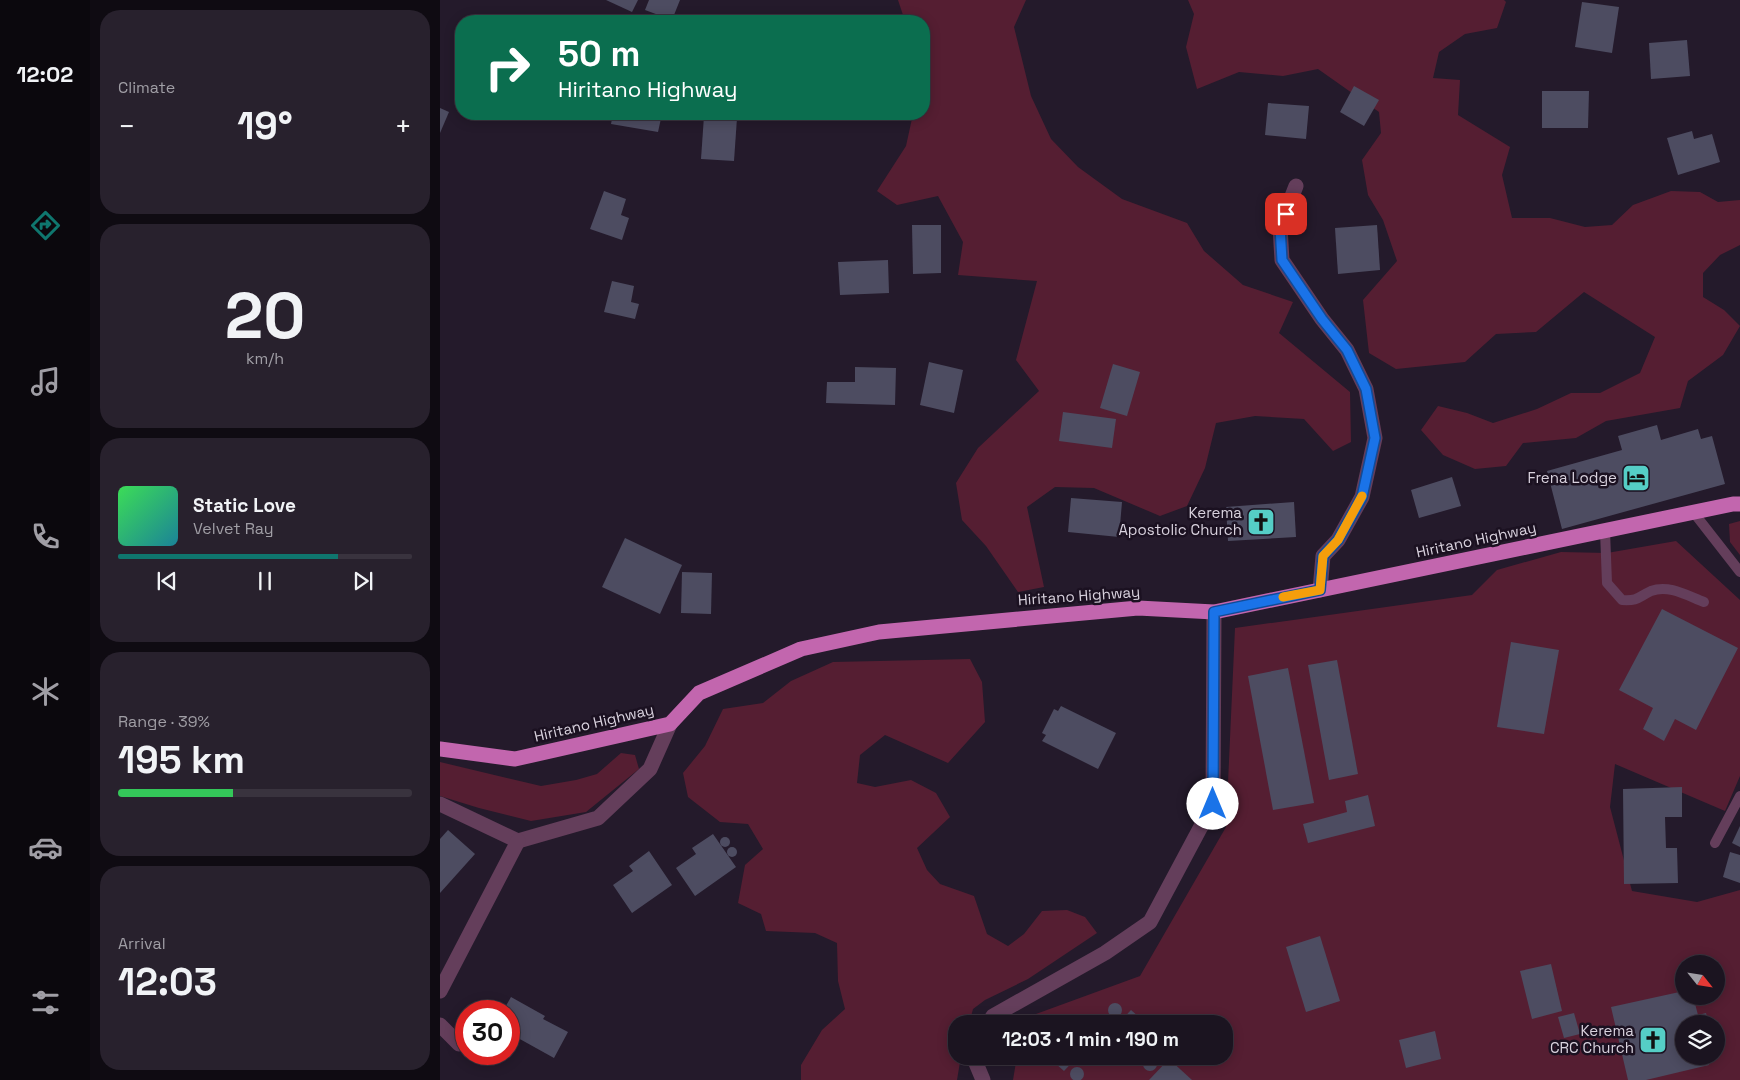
<!DOCTYPE html>
<meta charset="utf-8">
<style>
body{margin:0;font-family:"Space Grotesk",sans-serif;background:#28212d;color:#f1f3f6;height:100vh;display:flex;flex-direction:column;font-size:19px;white-space:nowrap}
*{box-sizing:border-box;margin:0}
p{font-size:16px;color:#a09ea5}
.icon{flex:none;width:28px;height:28px;fill:none;stroke:currentColor;stroke-width:2;stroke-linecap:round;stroke-linejoin:round}
.map{position:relative;flex:1;overflow:hidden}
.drawer{display:flex;flex-direction:column;gap:10px;padding:10px;background:#0f0b12;width:350px}
.drawer>*{flex:none}
.banner{position:absolute;left:15px;top:15px;width:475px;height:105px;border-radius:20px;box-shadow:0 2px 12px #0003,0 0 0 1px #39333e;background:#0b6e4f;color:#fff;overflow:hidden}
.needle{width:32px;rotate:120deg}
.controls{position:absolute;left:1235px;top:955px;display:grid;gap:10px}
.controls a{display:grid;place-items:center;width:50px;height:50px;border-radius:50%;background:#1b1420;box-shadow:0 2px 12px #0003,0 0 0 1px #39333e;font-size:25px}
.speed{position:absolute;left:15px;top:1000px;display:flex;gap:10px;font-size:25px;font-weight:700;text-align:center}
.speed>*{display:grid;place-content:center;width:65px;height:65px;border-radius:50%;background:#1b1420;box-shadow:0 2px 12px #0003,0 0 0 1px #39333e;line-height:1}
.speed .limit{border:8px solid #d22;background:#fff;color:#111}
.pin{position:absolute;display:grid;place-items:center;width:42px;height:42px;color:#fff;margin:-21px;border-radius:10px;box-shadow:0 2px 8px #0006}
.me{position:absolute;width:55px;margin:-28px;rotate:0deg;stroke-linejoin:round;filter:drop-shadow(0 0 4px #0008)}
.turn{display:flex;align-items:center;gap:18px;height:105px;padding:0 20px;font-size:22px}
.turn .icon{width:65px;height:65px;stroke-width:2.5}
.turn b{display:block;font-size:35px;line-height:42px}
.big{font-size:38px;font-weight:700;line-height:1.1}
.drawer .widget{flex:1;display:flex;flex-direction:column;justify-content:center;gap:8px;min-width:0;padding:0 18px;border-radius:20px;background:#28212d}
.drawer .dial{align-items:center;gap:0}
.dial b{font-size:65px;line-height:1}
.song{display:flex;align-items:center;gap:15px}
.cover{width:60px;height:60px;border-radius:8px;background:linear-gradient(135deg,hsl(130 70% 55%),hsl(190 70% 35%))}
.played{height:5px;border-radius:2px;background:linear-gradient(90deg,#0f766e 75%,#39333e 75%)}
.keys{display:flex;justify-content:space-around;direction:ltr}
.heat{display:flex;justify-content:space-between;align-items:center;font-size:28px;direction:ltr}
.charge{height:8px;border-radius:4px;background:linear-gradient(90deg,#34c759 39%,#39333e 0)}
.trip{position:absolute;left:508px;top:1015px;width:285px;height:50px;border-radius:20px;background:#1b1420;box-shadow:0 2px 12px #0003,0 0 0 1px #39333e;font-weight:700;line-height:50px;text-align:center}
main{display:flex;flex:1;min-height:0}
.tab-bar{display:flex;flex-direction:column;width:90px;justify-content:space-around;align-items:center;background:#0b080d;color:#a09ea5}
.tab-bar .icon{width:35px;height:35px}
.tab-bar .active{color:#0f766e}
.tab-bar b{font-size:22px;color:#f1f3f6}
.map>svg:first-child{display:block}
.green{fill:#551e32;fill-rule:evenodd}
.building{fill:#4d4c61}
.lines{fill:none;stroke-linecap:round;stroke-linejoin:round}
.lane{stroke:#643e5b;stroke-width:10}
.street{stroke:#643e5b;stroke-width:15}
.highway{stroke:#c266ae;stroke-width:15}
.route-casing{stroke:#114b97;stroke-width:12}
.route{stroke:#1a73e8;stroke-width:9}
.slow{stroke:#f59e0b;stroke-width:9}
.labels{text-anchor:middle;stroke-width:5;stroke-linejoin:round;paint-order:stroke}
.poi-label{font-size:15px;fill:#d9d2de;stroke:#1b1121;text-anchor:end}
.street-label{font-size:15px;fill:#d9d2de;stroke:#1b1121}
</style>
<main>
<nav class="tab-bar">
<b>12:02</b>
<svg class="icon active" aria-label="directions" viewBox="0 0 24 24"><path d="M12 3l9 9-9 9-9-9zM9 14v-3h6M13 9l2 2-2 2"/></svg>
<svg class="icon" aria-label="music" viewBox="0 0 24 24"><path d="M9 18V5l10-2v13"/><circle cx="6" cy="18" r="3"/><circle cx="16" cy="16" r="3"/></svg>
<svg class="icon" aria-label="phone" viewBox="0 0 24 24"><path d="M5 4h4l2 5-3 2q2 4 5 5l2-3 5 2v4C11 20 4 13 5 4z"/></svg>
<svg class="icon" aria-label="climate" viewBox="0 0 24 24"><path d="M12 3v18M4 7l16 10M4 17L20 7"/></svg>
<svg class="icon" aria-label="car" viewBox="0 0 24 24"><path d="M5 17H2v-5l4-1 3-4h7l3 4 3 1v5h-3M9 17h6M6 11h13"/><circle cx="7" cy="17" r="2"/><circle cx="17" cy="17" r="2"/></svg>
<svg class="icon" aria-label="filters" viewBox="0 0 24 24"><path d="M4 7h16M4 17h16"/><circle cx="9" cy="7" r="2"/><circle cx="15" cy="17" r="2"/></svg>
</nav>
<section class="drawer">
<div class="widget"><p>Climate</p>
<div class="heat"><a>−</a><b class="big">19°</b><a>+</a></div>
</div>
<div class="widget dial"><b>20</b><p>km/h</p></div>
<div class="widget">
<div class="song"><i class="cover"></i><div><b>Static Love</b><p>Velvet Ray</p></div></div>
<div class="played"></div>
<div class="keys"><svg class="icon" aria-label="previous" viewBox="0 0 24 24"><path d="M18 5L8 12l10 7zM5 5v14"/></svg><svg class="icon" aria-label="pause" viewBox="0 0 24 24"><path d="M8 5v14M16 5v14"/></svg><svg class="icon" aria-label="next" viewBox="0 0 24 24"><path d="M6 5l10 7-10 7zM19 5v14"/></svg></div>
</div>
<div class="widget"><p>Range · 39%</p><b class="big">195 km</b><div class="charge"></div></div>
<div class="widget"><p>Arrival</p><b class="big">12:03</b></div>
</section>
<div class="map">
<svg width="1300" height="1080" viewBox="0 0 1300 1080">
<rect width="100%" height="100%" fill="#241a2b"/>
<g class="green">
<path d="M458,0H586L574,27L591,96L611,139L638,167L682,199L747,223L764,251L803,285L853,302L839,333L910,392L911,442L893,451L864,419L815,416L776,423L765,468L747,506L720,516L654,488L615,487L587,507L604,587L578,592L546,546L522,520L516,483L538,448L599,391L576,360L597,281L518,275L523,242L498,196L457,205L437,191L466,146L473,114H484V21H465Z"/>
<path d="M748,0H1064L1066,2L1057,28L1025,34L999,52L993,78L1020,80L1018,115L1070,147L1062,175L1072,218H1110L1145,227L1172,225L1193,205L1231,191L1260,192L1278,202L1300,200V245L1280,255L1263,273V297L1284,310L1300,326L1283,355L1248,381L1240,408L1166,421L1136,438L1083,443L1066,466L1035,469L1003,455L981,430L998,406L1027,413L1053,423L1097,409L1131,393H1160L1200,373L1215,337L1144,292L1096,332L1056,334L1025,362L956,369L929,353L923,300L957,261L943,220L928,195L922,160L941,133L939,112L878,69L843,76L799,72L757,89L746,47L754,14Z"/>
<path d="M1300,521V555L1290,542L1289,524Z"/>
<path d="M1236,541L1300,600V776L1285,811L1175,764L1170,807L1192,891L1257,902L1300,890V1080H573L577,1056H784V1024H584L585,1018L700,976L786,827L795,628L1032,595L1057,570L1121,552L1167,553ZM1244,964H1276V996H1244ZM1244,1024H1276V1056H1244Z"/>
<path d="M530,659L542,682L545,722L508,763L445,735L420,755L417,783L435,787L471,780L496,793L510,817L477,848L487,870L500,884L534,896L547,934L568,946L584,934L602,911L627,910L645,917L657,933L588,979L545,1000L533,1009L529,1024H516V1056H521L517,1080H361V1065L382,1030L405,1009L398,981L397,943L375,933L326,931L321,914L298,903L305,865L323,849L308,824L280,822L248,797L243,773L265,746L283,709L323,703L351,681L393,662Z"/>
<path d="M181,753L195,755L199,769L146,812L91,821L39,808L0,796V762L101,786L136,780L157,774Z"/>
</g>
<g class="building">
<path d="M166,0H198L192,12Z"/>
<path d="M209,0H240L232,20L205,10Z"/>
<path d="M1142,2L1179,7L1172,53L1135,47Z"/>
<path d="M1247,40L1250,76L1211,79L1209,43Z"/>
<path d="M914,86L939,100L924,126L900,112Z"/>
<path d="M1102,91H1149L1148,128H1102Z"/>
<path d="M828,103L869,106L866,139L825,135Z"/>
<path d="M0,108L9,112L0,133Z"/>
<path d="M173,114H222L218,132L171,124Z"/>
<path d="M264,116L297,118L294,161L261,159Z"/>
<path d="M1252,131L1254,139L1272,134L1280,162L1238,175L1227,138Z"/>
<path d="M164,191L186,199L181,215L189,218L182,240L150,229Z"/>
<path d="M472,225H501V273L473,274Z"/>
<path d="M937,225L940,270L898,274L895,228Z"/>
<path d="M448,260L449,293L400,295L398,262Z"/>
<path d="M172,281L194,286L191,302L199,304L195,319L164,312Z"/>
<path d="M489,362L523,370L514,413L480,405Z"/>
<path d="M673,364L700,372L687,416L660,408Z"/>
<path d="M415,367L456,368L455,405L386,403L387,382H415Z"/>
<path d="M623,412L676,419L672,448L619,441Z"/>
<path d="M1217,425L1221,440L1258,429L1261,439L1272,436L1285,484L1122,529L1107,471L1182,450L1178,436Z"/>
<path d="M1012,477L1021,506L979,518L971,490Z"/>
<path d="M631,498L682,502L679,537L628,532Z"/>
<path d="M854,502L856,537L788,541L786,507Z"/>
<path d="M185,538L242,565L220,614L162,587Z"/>
<path d="M242,572L272,573L271,614L241,613Z"/>
<path d="M1222,609L1298,648L1256,730L1235,719L1224,741L1203,729L1213,708L1179,690Z"/>
<path d="M1071,642L1119,650L1104,734L1057,727Z"/>
<path d="M897,660L918,774L889,780L868,665Z"/>
<path d="M848,668L874,803L833,810L808,676Z"/>
<path d="M621,706L676,733L658,769L602,741L606,735L602,733L614,709L618,711Z"/>
<path d="M1242,787V817H1225L1226,848H1237L1238,883L1184,884L1183,789Z"/>
<path d="M928,795L935,826L868,843L863,824L907,812L905,801Z"/>
<path d="M1300,826V847L1292,843Z"/>
<path d="M8,830L35,854L0,893V839Z"/>
<path d="M273,834L296,867L255,896L236,868L256,854L252,848Z"/>
<circle cx="285" cy="842" r="5"/>
<circle cx="292" cy="852" r="5"/>
<path d="M209,851L232,885L192,913L173,885L193,871L189,866Z"/>
<path d="M1290,852L1300,855V883L1283,877Z"/>
<path d="M880,936L900,1001L866,1012L846,947Z"/>
<path d="M1111,964L1122,1011L1092,1019L1080,971Z"/>
<path d="M1244,991V996H1253L1258,1015L1266,1013L1269,1024H1244V1056H1267L1269,1065L1206,1080H1188L1171,1007Z"/>
<path d="M71,997L105,1016L103,1019L128,1032L114,1058L69,1033V1011H63Z"/>
<circle cx="675" cy="1010" r="7"/>
<path d="M691,1010L707,1024H678Z"/>
<path d="M1134,1013L1140,1034L1124,1038L1118,1017Z"/>
<path d="M995,1031L1001,1059L966,1068L959,1040Z"/>
<path d="M607,1056H638L624,1071Z"/>
<circle cx="710" cy="1064" r="7"/>
<path d="M729,1059L752,1080H709Z"/>
<circle cx="637" cy="1074" r="7"/>
</g>
<g class="lines">
<g class="lane">
<path d="M1254,513L1300,572"/>
<path d="M1165,531L1167,583L1182,600C1199,601 1198,597 1211,591C1229,584 1248,596 1264,602"/>
<path d="M1275,843L1300,796"/>
</g>
<g class="street">
<path d="M856,186L840,227L842,260L882,319L907,350L926,389L935,438L922,497L898,540L883,556L880,590"/>
<path d="M0,804L78,841L158,818L210,769L230,724"/>
<path d="M0,991L78,841"/>
<path d="M548,1024L553,1016L665,953L710,922L773,804L774,612"/>
<path d="M0,1025L19,1044"/>
<path d="M533,1056L543,1080"/>
</g>
<path class="highway" d="M0,749L75,759L230,724L259,693L361,649L439,632L698,608L774,612L1293,504H1300"/>
</g>
<g class="lines">
<defs>
<path id="route" d="M773,804L774,612L880,590L883,556L898,540L922,497L935,438L926,389L907,350L882,319L842,260L840,227L846,214"/>
</defs>
<use href="#route" class="route-casing"/>
<use href="#route" class="route"/>
<path class="slow" d="M843,597L880,590L883,556L898,540L922,496"/>
</g>
<defs>
<symbol id="hotel-square" viewBox="-11 -11 22 22"><rect x="-9" y="-9" width="18" height="18" rx="4" fill="#55cec6" stroke="#1b1121"/><path d="M-6-4.5h1.5V1H6V5H4.5V3h-9V5H-6ZM-4 0a1.8 1.8 0 1 1 3.6 0ZM.5 0V-2.5h3Q6-2.5 6 0Z" fill="#111"/></symbol>
<symbol id="church-square" viewBox="-11 -11 22 22"><rect x="-9" y="-9" width="18" height="18" rx="4" fill="#55cec6" stroke="#1b1121"/><path d="M-1.2-6h2.4v3.5h3.3v2.4h-3.3V6h-2.4V-.1h-3.3v-2.4h3.3Z" fill="#111"/></symbol>
</defs>
<g fill-rule="evenodd">
<use href="#hotel-square" x="1180" y="462" width="32" height="32"/>
<use href="#church-square" x="805" y="506" width="32" height="32"/>
<use href="#church-square" x="1197" y="1024" width="32" height="32"/>
</g>
<g class="labels">
<g class="poi-label">
<text x="1177" y="483">Frena Lodge</text>
<text x="802" y="518">Kerema<tspan x="802" dy="17">Apostolic Church</tspan></text>
<text x="1194" y="1036">Kerema<tspan x="1194" dy="17">CRC Church</tspan></text>
</g>
<g class="street-label">
<text transform="translate(1036 540) rotate(-12)" y="5">Hiritano Highway</text>
<text transform="translate(639 596) rotate(-4)" y="5">Hiritano Highway</text>
<text transform="translate(154 723) rotate(-13)" y="5">Hiritano Highway</text>
</g>
</g>
</svg>
<div class="controls">
<a><svg class="needle" viewBox="-14 -14 28 28"><path d="M0-13l5 13h-10z" fill="#e53935"/><path d="M0 13l5-13h-10z" fill="#a09ea5"/></svg></a>
<a><svg class="icon" aria-label="layers" viewBox="0 0 24 24"><path d="M12 4l9 5-9 5-9-5zM3 14l9 5 9-5"/></svg></a>
</div>
<div class="speed"><div class="limit">30</div></div>
<div class="pin" style="left:846px;top:214px;background:#d93025"><svg class="icon" aria-label="arrive" viewBox="0 0 24 24"><path d="M6 21V4h12l-3 4 3 4H6"/></svg></div>
<svg class="me" style="left:773px;top:804px" viewBox="-20 -20 40 40"><circle r="19" fill="#fff"/><path d="M0-13L10 11 0 6-10 11z" fill="#1a73e8"/></svg>
<div class="trip">12:03 · 1 min · 190 m</div>
<div class="banner">
<div class="turn"><svg class="icon" aria-label="right" viewBox="0 0 24 24"><path d="M7 20v-9h11M14 6l5 5-5 5"/></svg><div><b>50 m</b>Hiritano Highway</div></div>
</div>
</div>
</main>
